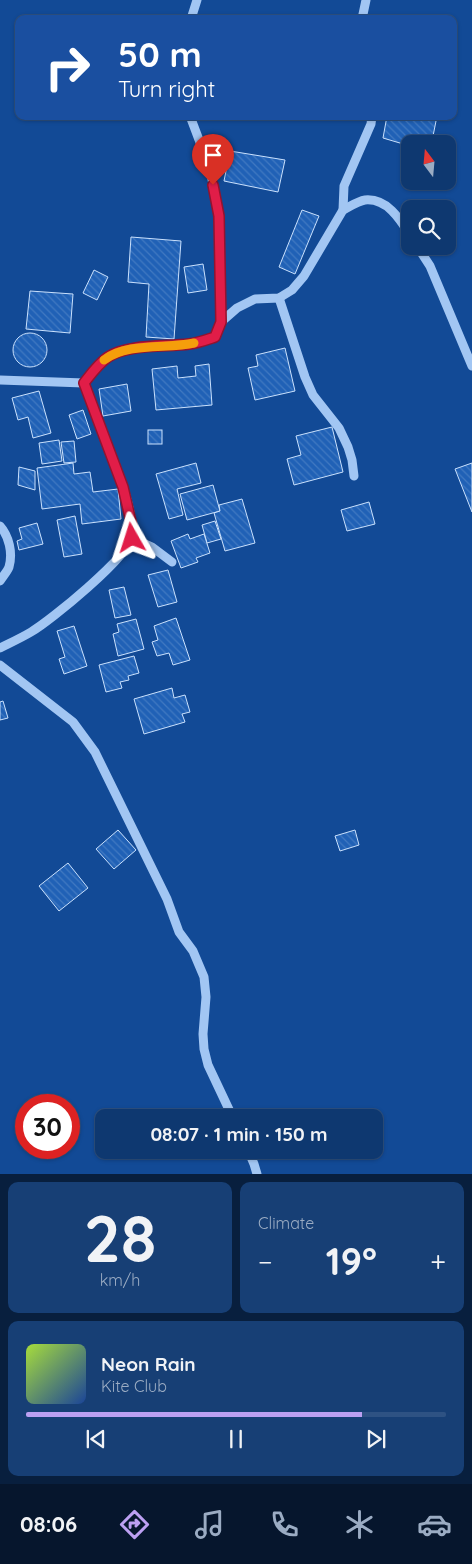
<!DOCTYPE html>
<meta charset="utf-8">
<style>
body{margin:0;font-family:Quicksand,sans-serif;background:#173f75;color:#f1f3f6;height:100vh;display:flex;flex-direction:column;font-size:19px;white-space:nowrap}
*{box-sizing:border-box;margin:0}
p{font-size:16px;color:#9bacc3}
.icon{flex:none;width:28px;height:28px;fill:none;stroke:currentColor;stroke-width:2;stroke-linecap:round;stroke-linejoin:round}
.map{position:relative;height:1174px;overflow:hidden}
.drawer{display:flex;flex-direction:column;gap:8px;padding:8px;background:#081f3e;flex:1}
.drawer>*{flex:none}
.banner{position:absolute;left:15px;top:15px;width:442px;height:105px;border-radius:10px;box-shadow:0 1px 4px #0004,0 0 0 1px #2e5283;background:#1a4fa0;color:#fff;overflow:hidden}
.needle{width:32px;rotate:344deg}
.buttons{position:absolute;left:401px;top:135px;display:grid;gap:10px}
.buttons a{display:grid;place-items:center;width:55px;height:55px;border-radius:10px;background:#0e3870;box-shadow:0 1px 4px #0004,0 0 0 1px #2e5283;font-size:25px}
.speed{position:absolute;left:15px;top:1094px;display:flex;gap:10px;font-size:25px;font-weight:700;text-align:center}
.speed>*{display:grid;place-content:center;width:65px;height:65px;border-radius:50%;background:#0e3870;box-shadow:0 1px 4px #0004,0 0 0 1px #2e5283;line-height:1}
.speed .limit{border:8px solid #d22;background:#fff;color:#111}
.pin{position:absolute;display:grid;place-items:center;width:42px;height:42px;color:#fff;margin:-51px -21px;border-radius:50% 50% 50% 0;rotate:-45deg;box-shadow:0 0 5px #0007}
.pin .icon{rotate:45deg}
.me{position:absolute;width:55px;margin:-28px;rotate:354deg;stroke-linejoin:round;filter:drop-shadow(0 0 4px #0008)}
.turn{display:flex;align-items:center;gap:18px;height:105px;padding:0 20px;font-size:22px}
.turn .icon{width:65px;height:65px;stroke-width:2.5}
.turn b{display:block;font-size:35px;line-height:42px}
.big{font-size:38px;font-weight:700;line-height:1.1}
.drawer .tile{flex:1;display:flex;flex-direction:column;justify-content:center;gap:8px;min-width:0;padding:0 18px;border-radius:10px;background:#173f75}
.drawer .dial{align-items:center;gap:0}
.dial b{font-size:65px;line-height:1}
.song{display:flex;align-items:center;gap:15px}
.cover{width:60px;height:60px;border-radius:8px;background:linear-gradient(135deg,hsl(80 70% 55%),hsl(220 70% 35%))}
.played{height:5px;border-radius:2px;background:linear-gradient(90deg,#bca0f2 80%,#2e5283 80%)}
.keys{display:flex;justify-content:space-around;direction:ltr}
.heat{display:flex;justify-content:space-between;align-items:center;font-size:28px;direction:ltr}
.drawer .tiles{flex:1;display:grid;gap:8px;grid-template-columns:1fr 1fr}
.tile:last-child{grid-column:span 2}
.trip{position:absolute;left:95px;top:1109px;width:288px;height:50px;border-radius:10px;background:#0e3870;box-shadow:0 1px 4px #0004,0 0 0 1px #2e5283;font-weight:700;line-height:50px;text-align:center}
.tabs{display:flex;height:80px;justify-content:space-around;align-items:center;background:#06162d;color:#9bacc3}
.tabs .icon{width:35px;height:35px}
.tabs .active{color:#bca0f2}
.tabs b{font-size:22px;color:#f1f3f6}
.map>svg:first-child{display:block}
.building{fill:url(#building-back-hatch);stroke:#cae1fd}
.lines{fill:none;stroke-linecap:round;stroke-linejoin:round}
.minor{stroke:#a2c6f3;stroke-width:9}
.route-casing{stroke:#92132f;stroke-width:12}
.route{stroke:#e11d48;stroke-width:9}
.slow{stroke:#f59e0b;stroke-width:9}
</style>
<div class="map">
<svg width="472" height="1174" viewBox="0 0 472 1174">
<defs>
<pattern id="building-back-hatch" width="6" height="6" patternUnits="userSpaceOnUse" patternTransform="scale(1.25)"><rect width="6" height="6" fill="#2061b6"/><path d="M-1 5l2 2M0 0l6 6M5-1l2 2" fill="none" stroke="#4179c1"/></pattern>
</defs>
<rect width="100%" height="100%" fill="#124a96"/>
<g class="building">
<path d="M387,116H437L432,141L417,137L416,144H410V146L383,138Z"/>
<path d="M230,151L285,160L278,192L224,181Z"/>
<path d="M410,166V181H423L422,188L407,186Z"/>
<path d="M302,210L319,216L295,274L279,267Z"/>
<path d="M131,237L181,241L174,339L146,337L149,284L128,282Z"/>
<path d="M203,264L207,290L188,293L184,267Z"/>
<path d="M94,270L108,277L97,300L83,293Z"/>
<path d="M30,291L73,294L70,333L26,329Z"/>
<circle cx="30" cy="350" r="17"/>
<path d="M285,348L295,391L255,400L248,368L258,366L256,355Z"/>
<path d="M209,364L212,405L156,410L152,369L177,366L178,378L196,376L195,366Z"/>
<path d="M127,384L131,411L103,416L99,389Z"/>
<path d="M39,391L51,433L33,438L28,417L18,420L12,398Z"/>
<path d="M83,410L91,434L77,439L69,415Z"/>
<path d="M332,427L343,472L294,485L287,459L301,455L296,436Z"/>
<rect x="148" y="430" width="14" height="14"/>
<path d="M59,440L62,461L42,464L39,443Z"/>
<path d="M74,441L76,462L64,463L61,442Z"/>
<path d="M73,463L74,474L90,472L93,492L118,489L121,519L82,524L80,504L42,509L37,468Z"/>
<path d="M196,463L201,483L177,489L183,515L169,519L156,474Z"/>
<path d="M472,463V512L455,469Z"/>
<path d="M19,467L35,471V490L18,485Z"/>
<path d="M213,485L220,511L187,520L180,494Z"/>
<path d="M242,499L255,543L225,551L214,513L220,511L219,505Z"/>
<path d="M369,502L375,524L347,531L341,510Z"/>
<path d="M75,516L82,554L64,557L57,520Z"/>
<path d="M215,521L221,539L207,543L202,525Z"/>
<path d="M37,523L43,544L19,550L17,541L22,539L19,528Z"/>
<path d="M188,534L190,539L204,534L210,553L196,558L198,562L181,568L171,541Z"/>
<path d="M168,570L177,602L158,607L148,575Z"/>
<path d="M124,587L131,615L115,618L109,590Z"/>
<path d="M176,618L190,660L173,665L169,653L157,656L152,642L158,640L154,626Z"/>
<path d="M136,619L144,649L118,656L113,634L119,632L117,624Z"/>
<path d="M74,626L87,666L64,674L59,659L65,657L57,631Z"/>
<path d="M134,656L139,673L128,676L129,680L120,682L122,688L106,692L99,665Z"/>
<path d="M172,688L174,698L185,695L190,712L182,714L185,722L144,734L134,699Z"/>
<path d="M3,701L8,718L0,720V702Z"/>
<path d="M118,830L136,850L114,869L96,849Z"/>
<path d="M355,830L359,845L340,851L335,836Z"/>
<path d="M68,863L88,888L59,911L39,886Z"/>
</g>
<g class="lines">
<g class="minor">
<path d="M191,19L197,0"/>
<path d="M362,19L366,0"/>
<path d="M190,116L210,169L219,216L221,322"/>
<path d="M343,210C349,207 358,201 365,200C387,198 400,219 410,235"/>
<path d="M417,246L430,266L472,366"/>
<path d="M279,298L305,377L313,395L339,428L348,447L352,460L354,476"/>
<path d="M0,380L84,383"/>
<path d="M84,383C91,374 98,364 108,357C128,344 165,347 189,344C198,343 206,340 215,337L221,322L237,308L255,299L279,298L292,290L304,276L343,210L344,186L371,124L372,116"/>
<path d="M0,526C9,536 13,553 9,567C7,572 3,576 0,581"/>
<path d="M132,538L152,547L172,562"/>
<path d="M0,648C10,643 21,638 31,632C50,621 130,556 132,536C134,507 115,464 104,437C97,419 90,401 84,383"/>
<path d="M0,665L73,722L95,752L167,899L179,932L193,951L204,977L206,997L203,1034L204,1049L208,1065L233,1118"/>
<path d="M248,1150L254,1164L257,1174"/>
</g>
</g>
<g class="lines">
<defs>
<path id="route" d="M132,538V526L123,487L84,383C91,374 98,364 108,357C128,344 165,347 189,344C198,343 206,340 215,337L221,322L219,216L213,185"/>
</defs>
<use href="#route" class="route-casing"/>
<use href="#route" class="route"/>
<path class="slow" d="M104,360C127,342 167,349 194,343"/>
</g>
</svg>
<div class="buttons">
<a><svg class="needle" viewBox="-14 -14 28 28"><path d="M0-13l5 13h-10z" fill="#e53935"/><path d="M0 13l5-13h-10z" fill="#9bacc3"/></svg></a>
<a><svg class="icon" aria-label="search" viewBox="0 0 24 24"><circle cx="10" cy="10" r="6"/><path d="M15 15l6 6"/></svg></a>
</div>
<div class="speed"><div class="limit">30</div></div>
<div class="pin" style="left:213px;top:185px;background:#d93025"><svg class="icon" aria-label="arrive" viewBox="0 0 24 24"><path d="M6 21V4h12l-3 4 3 4H6"/></svg></div>
<svg class="me" style="left:132px;top:538px" viewBox="-20 -20 40 40"><path d="M0-17L14 15 0 8-14 15z" fill="#e11d48" stroke="#fff" stroke-width="4"/></svg>
<div class="trip">08:07 · 1 min · 150 m</div>
<div class="banner">
<div class="turn"><svg class="icon" aria-label="right" viewBox="0 0 24 24"><path d="M7 20v-9h11M14 6l5 5-5 5"/></svg><div><b>50 m</b>Turn right</div></div>
</div>
</div>
<section class="drawer">
<div class="tiles">
<div class="tile dial"><b>28</b><p>km/h</p></div>
<div class="tile"><p>Climate</p>
<div class="heat"><a>−</a><b class="big">19°</b><a>+</a></div>
</div>
<div class="tile">
<div class="song"><i class="cover"></i><div><b>Neon Rain</b><p>Kite Club</p></div></div>
<div class="played"></div>
<div class="keys"><svg class="icon" aria-label="previous" viewBox="0 0 24 24"><path d="M18 5L8 12l10 7zM5 5v14"/></svg><svg class="icon" aria-label="pause" viewBox="0 0 24 24"><path d="M8 5v14M16 5v14"/></svg><svg class="icon" aria-label="next" viewBox="0 0 24 24"><path d="M6 5l10 7-10 7zM19 5v14"/></svg></div>
</div>
</div>
</section>
<nav class="tabs">
<b>08:06</b>
<svg class="icon active" aria-label="directions" viewBox="0 0 24 24"><path d="M12 3l9 9-9 9-9-9zM9 14v-3h6M13 9l2 2-2 2"/></svg>
<svg class="icon" aria-label="music" viewBox="0 0 24 24"><path d="M9 18V5l10-2v13"/><circle cx="6" cy="18" r="3"/><circle cx="16" cy="16" r="3"/></svg>
<svg class="icon" aria-label="phone" viewBox="0 0 24 24"><path d="M5 4h4l2 5-3 2q2 4 5 5l2-3 5 2v4C11 20 4 13 5 4z"/></svg>
<svg class="icon" aria-label="climate" viewBox="0 0 24 24"><path d="M12 3v18M4 7l16 10M4 17L20 7"/></svg>
<svg class="icon" aria-label="car" viewBox="0 0 24 24"><path d="M5 17H2v-5l4-1 3-4h7l3 4 3 1v5h-3M9 17h6M6 11h13"/><circle cx="7" cy="17" r="2"/><circle cx="17" cy="17" r="2"/></svg>
</nav>
